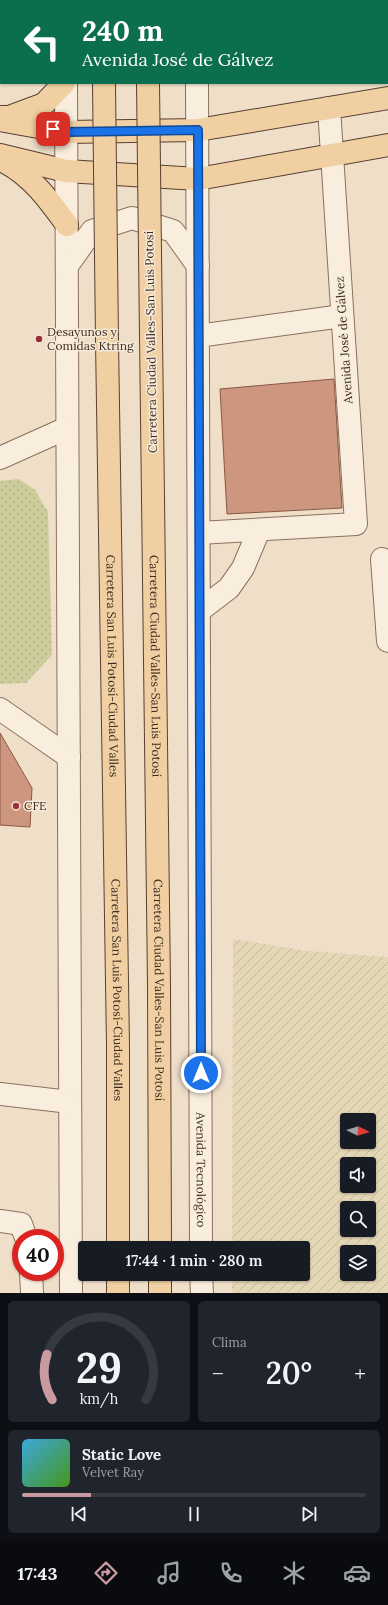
<!DOCTYPE html>
<html lang="es">
<meta charset="utf-8">
<style>
body{margin:0;font-family:Lora,serif;background:#20242c;color:#f1f3f6;height:100vh;display:flex;flex-direction:column;font-size:15px;white-space:nowrap}
*{box-sizing:border-box;margin:0}
p{font-size:13px;color:#9ea1a6}
.icon{flex:none;width:22px;height:22px;fill:none;stroke:currentColor;stroke-width:2;stroke-linecap:round;stroke-linejoin:round}
.map{position:relative;height:1293px;overflow:hidden}
.panel{display:flex;flex-direction:column;gap:8px;padding:8px;background:#0d0f14;flex:1}
.panel>*{flex:none}
.guide{position:absolute;left:0px;top:0px;width:388px;height:84px;box-shadow:0 1px 3px #0004;background:#0b6e4f;color:#fff;overflow:hidden}
.needle{width:26px;rotate:95deg}
.tools{position:absolute;left:340px;top:1113px;display:grid;gap:8px}
.tools a{display:grid;place-items:center;width:36px;height:36px;border-radius:4px;background:#171b24;box-shadow:0 1px 3px #0004;font-size:20px}
.speed{position:absolute;left:12px;top:1229px;display:flex;gap:8px;font-size:20px;font-weight:700;text-align:center}
.speed>*{display:grid;place-content:center;width:52px;height:52px;border-radius:50%;background:#171b24;box-shadow:0 1px 3px #0004;line-height:1}
.speed .limit{border:6px solid #d22;background:#fff;color:#111}
.pin{position:absolute;display:grid;place-items:center;width:34px;height:34px;color:#fff;margin:-17px;border-radius:8px;box-shadow:0 2px 6px #0006}
.me{position:absolute;width:44px;margin:-22px;rotate:0deg;stroke-linejoin:round;filter:drop-shadow(0 0 3px #0008)}
.turn{display:flex;align-items:center;gap:14px;height:84px;padding:0 16px;font-size:18px}
.turn .icon{width:52px;height:52px;stroke-width:2.5}
.turn b{display:block;font-size:28px;line-height:34px}
.big{font-size:30px;font-weight:600;line-height:1.1}
.panel .card{flex:1;display:flex;flex-direction:column;justify-content:center;gap:6px;min-width:0;padding:0 14px;border-radius:6px;background:#20242c}
.panel .dial{align-items:center;gap:0}
.dial svg{height:104px;overflow:visible;fill:none;stroke:#363941;stroke-width:7;stroke-linecap:round;text-anchor:middle}
.dial text{fill:#f1f3f6;stroke:none}
.song{display:flex;align-items:center;gap:12px}
.cover{width:48px;height:48px;border-radius:6px;background:linear-gradient(135deg,hsl(200 70% 55%),hsl(100 70% 35%))}
.played{height:4px;border-radius:2px;background:linear-gradient(90deg,#ca9aa2 20%,#363941 20%)}
.keys{display:flex;justify-content:space-around;direction:ltr}
.heat{display:flex;justify-content:space-between;align-items:center;font-size:22px;direction:ltr}
.panel .tiles{flex:1;display:grid;gap:8px;grid-template-columns:1fr 1fr}
.card:last-child{grid-column:span 2}
.trip{position:absolute;left:78px;top:1241px;width:232px;height:40px;border-radius:4px;background:#171b24;box-shadow:0 1px 3px #0004;font-weight:600;line-height:40px;text-align:center}
.tab-bar{display:flex;height:64px;justify-content:space-around;align-items:center;background:#090b0e;color:#9ea1a6}
.tab-bar .icon{width:28px;height:28px}
.tab-bar .on{color:#ca9aa2}
.tab-bar b{font-size:18px;color:#f1f3f6}
.map>svg:first-child{display:block}
.farmland{fill:url(#farmland-furrows);fill-rule:evenodd}
.park{fill:url(#park-dots)}
.building{fill:#cc967f;stroke:#8a5743}
.lines{fill:none;stroke-linecap:round;stroke-linejoin:round}
.minor-casing{stroke:#8b705d;stroke-width:24}
.major-casing{stroke:#593f31;stroke-width:24}
.minor{stroke:#f9eddd;stroke-width:22}
.major{stroke:#f0cfa2;stroke-width:22}
.major-bridge-casing{stroke:#593f31;stroke-width:24;stroke-linecap:butt}
.major-bridge{stroke:#f0cfa2;stroke-width:22}
.route-casing{stroke:#114b97;stroke-width:10}
.route{stroke:#1a73e8;stroke-width:7}
.poi-dot{fill:#9a2e3b;stroke:#f6ead9;stroke-width:1.5}
.labels{text-anchor:middle;stroke-width:3;stroke-linejoin:round;paint-order:stroke}
.poi-label{font-size:12px;fill:#3c2b21;stroke:#f6ead9;text-anchor:start}
.street-label{font-size:12px;fill:#3c2b21;stroke:#f6ead9}
</style>
<div class="map">
<svg width="388" height="1293" viewBox="0 0 388 1293">
<defs>
<pattern id="farmland-furrows" width="10" height="10" patternUnits="userSpaceOnUse"><rect width="10" height="10" fill="#e4d7b6"/><path d="M-1 1l2-2M0 10L10 0M9 11l2-2" fill="none" stroke="#c4b99c"/></pattern>
<pattern id="park-dots" width="8" height="8" patternUnits="userSpaceOnUse"><rect width="8" height="8" fill="#cdcd9c"/><path d="M2 2h.1M6 6h.1" fill="none" stroke="#b1b086" stroke-width="1.8" stroke-linecap="round"/></pattern>
</defs>
<rect width="100%" height="100%" fill="#efdfc9"/>
<path class="farmland" d="M233,939L308,951L388,957V1293H232V1274H303V1248H232ZM347,1120H369V1142H347ZM347,1164H369V1186H347ZM347,1208H369V1230H347ZM347,1252H369V1274H347Z"/>
<path class="park" d="M19,479L35,490L48,512L52,655L26,683L0,684V481Z"/>
<g class="building">
<path d="M334,379L342,508L227,514L220,389Z"/>
<path d="M0,733L32,788L30,827L0,825Z"/>
</g>
<g class="lines">
<defs>
<g id="minor">
<path d="M65,0V1"/>
<path d="M197,1V0"/>
<path d="M66,83L71,1293"/>
<path id="s1" d="M197,83L201,1248"/>
<path d="M67,266L92,231L132,218L173,231L198,266"/>
<path d="M198,336L342,316"/>
<path d="M0,458L67,428"/>
<path d="M199,533L356,524L329,108"/>
<path d="M382,559L388,641"/>
<path d="M199,611L229,588L243,568L259,530"/>
<path d="M0,709L69,757"/>
<path d="M0,1094L70,1102"/>
<path d="M0,1221L21,1224L26,1238"/>
<path d="M31,1272L32,1293"/>
<path d="M201,1274L202,1293"/>
</g>
<g id="major">
<path d="M103,0V1"/>
<path d="M147,0V1"/>
<path d="M0,117H9L44,104L64,83"/>
<path d="M0,120L66,132L198,130L388,98"/>
<path d="M0,155L66,171L198,179L388,145"/>
<path d="M3,161C31,175 49,200 67,225"/>
<path id="s2" d="M151,336L159,985L160,1248"/>
<path id="s3" d="M107,341L118,1046V1248"/>
<path d="M118,1274V1293"/>
<path d="M160,1274V1293"/>
</g>
</defs>
<use href="#minor" class="minor-casing"/>
<use href="#major" class="major-casing"/>
<use href="#minor" class="minor"/>
<use href="#major" class="major"/>
<defs>
<g id="major-bridge">
<path d="M104,83L107,341"/>
<path d="M148,83L151,336"/>
</g>
</defs>
<use href="#major-bridge" class="major-bridge-casing"/>
<use href="#major-bridge" class="major-bridge"/>
</g>
<g class="lines">
<defs>
<path id="route" d="M53,129L66,132L198,130L201,1073"/>
</defs>
<use href="#route" class="route-casing"/>
<use href="#route" class="route"/>
</g>
<g class="poi-dot">
<circle cx="39" cy="339" r="4"/>
<circle cx="16" cy="806" r="4"/>
</g>
<g class="labels">
<g class="poi-label">
<text x="47" y="336">Desayunos y<tspan x="47" dy="14">Comidas Ktring</tspan></text>
<text x="24" y="810">CFE</text>
</g>
<g class="street-label">
<text transform="translate(344 340) rotate(-94)" y="4">Avenida José de Gálvez</text>
<text transform="translate(151 342) rotate(-91)" y="4">Carretera Ciudad Valles-San Luis Potosí</text>
<text dy="4" stroke="none"><textPath href="#s3" startOffset="325">Carretera San Luis Potosí-Ciudad Valles</textPath></text>
<text dy="4" stroke="none"><textPath href="#s2" startOffset="330">Carretera Ciudad Valles-San Luis Potosí</textPath></text>
<text dy="4" stroke="none"><textPath href="#s3" startOffset="649">Carretera San Luis Potosí-Ciudad Valles</textPath></text>
<text dy="4" stroke="none"><textPath href="#s2" startOffset="654">Carretera Ciudad Valles-San Luis Potosí</textPath></text>
<text dy="4" stroke="none"><textPath href="#s1" startOffset="1087">Avenida Tecnológico</textPath></text>
</g>
</g>
</svg>
<div class="tools">
<a><svg class="needle" viewBox="-14 -14 28 28"><path d="M0-13l5 13h-10z" fill="#e53935"/><path d="M0 13l5-13h-10z" fill="#9ea1a6"/></svg></a>
<a><svg class="icon" aria-label="sound" viewBox="0 0 24 24"><path d="M4 9h4l5-4v14l-5-4H4zM17 9q2 3 0 6"/></svg></a>
<a><svg class="icon" aria-label="search" viewBox="0 0 24 24"><circle cx="10" cy="10" r="6"/><path d="M15 15l6 6"/></svg></a>
<a><svg class="icon" aria-label="layers" viewBox="0 0 24 24"><path d="M12 4l9 5-9 5-9-5zM3 14l9 5 9-5"/></svg></a>
</div>
<div class="speed"><div class="limit">40</div></div>
<div class="pin" style="left:53px;top:129px;background:#d93025"><svg class="icon" aria-label="arrive" viewBox="0 0 24 24"><path d="M6 21V4h12l-3 4 3 4H6"/></svg></div>
<svg class="me" style="left:201px;top:1073px" viewBox="-20 -20 40 40"><circle r="17" fill="#1a73e8" stroke="#fff" stroke-width="3"/><path d="M0-11L8 9 0 5-8 9z" fill="#fff"/></svg>
<div class="trip">17:44 · 1 min · 280 m</div>
<div class="guide">
<div class="turn"><svg class="icon" aria-label="left" viewBox="0 0 24 24"><path d="M17 20v-9H6M10 6l-5 5 5 5"/></svg><div><b>240 m</b>Avenida José de Gálvez</div></div>
</div>
</div>
<section class="panel">
<div class="tiles">
<div class="card dial"><svg viewBox="0 0 100 80">
<path d="M14 69A42 42 0 1 1 86 69"/>
<path d="M14 69A42 42 0 0 1 10 34" stroke="#ca9aa2"/>
<text x="50" y="56" font-size="32" font-weight="700">29</text>
<text x="50" y="72" font-size="11">km/h</text>
</svg></div>
<div class="card"><p>Clima</p>
<div class="heat"><a>−</a><b class="big">20°</b><a>+</a></div>
</div>
<div class="card">
<div class="song"><i class="cover"></i><div><b>Static Love</b><p>Velvet Ray</p></div></div>
<div class="played"></div>
<div class="keys"><svg class="icon" aria-label="previous" viewBox="0 0 24 24"><path d="M18 5L8 12l10 7zM5 5v14"/></svg><svg class="icon" aria-label="pause" viewBox="0 0 24 24"><path d="M8 5v14M16 5v14"/></svg><svg class="icon" aria-label="next" viewBox="0 0 24 24"><path d="M6 5l10 7-10 7zM19 5v14"/></svg></div>
</div>
</div>
</section>
<nav class="tab-bar">
<b>17:43</b>
<svg class="icon on" aria-label="directions" viewBox="0 0 24 24"><path d="M12 3l9 9-9 9-9-9zM9 14v-3h6M13 9l2 2-2 2"/></svg>
<svg class="icon" aria-label="music" viewBox="0 0 24 24"><path d="M9 18V5l10-2v13"/><circle cx="6" cy="18" r="3"/><circle cx="16" cy="16" r="3"/></svg>
<svg class="icon" aria-label="phone" viewBox="0 0 24 24"><path d="M5 4h4l2 5-3 2q2 4 5 5l2-3 5 2v4C11 20 4 13 5 4z"/></svg>
<svg class="icon" aria-label="climate" viewBox="0 0 24 24"><path d="M12 3v18M4 7l16 10M4 17L20 7"/></svg>
<svg class="icon" aria-label="car" viewBox="0 0 24 24"><path d="M5 17H2v-5l4-1 3-4h7l3 4 3 1v5h-3M9 17h6M6 11h13"/><circle cx="7" cy="17" r="2"/><circle cx="17" cy="17" r="2"/></svg>
</nav>
